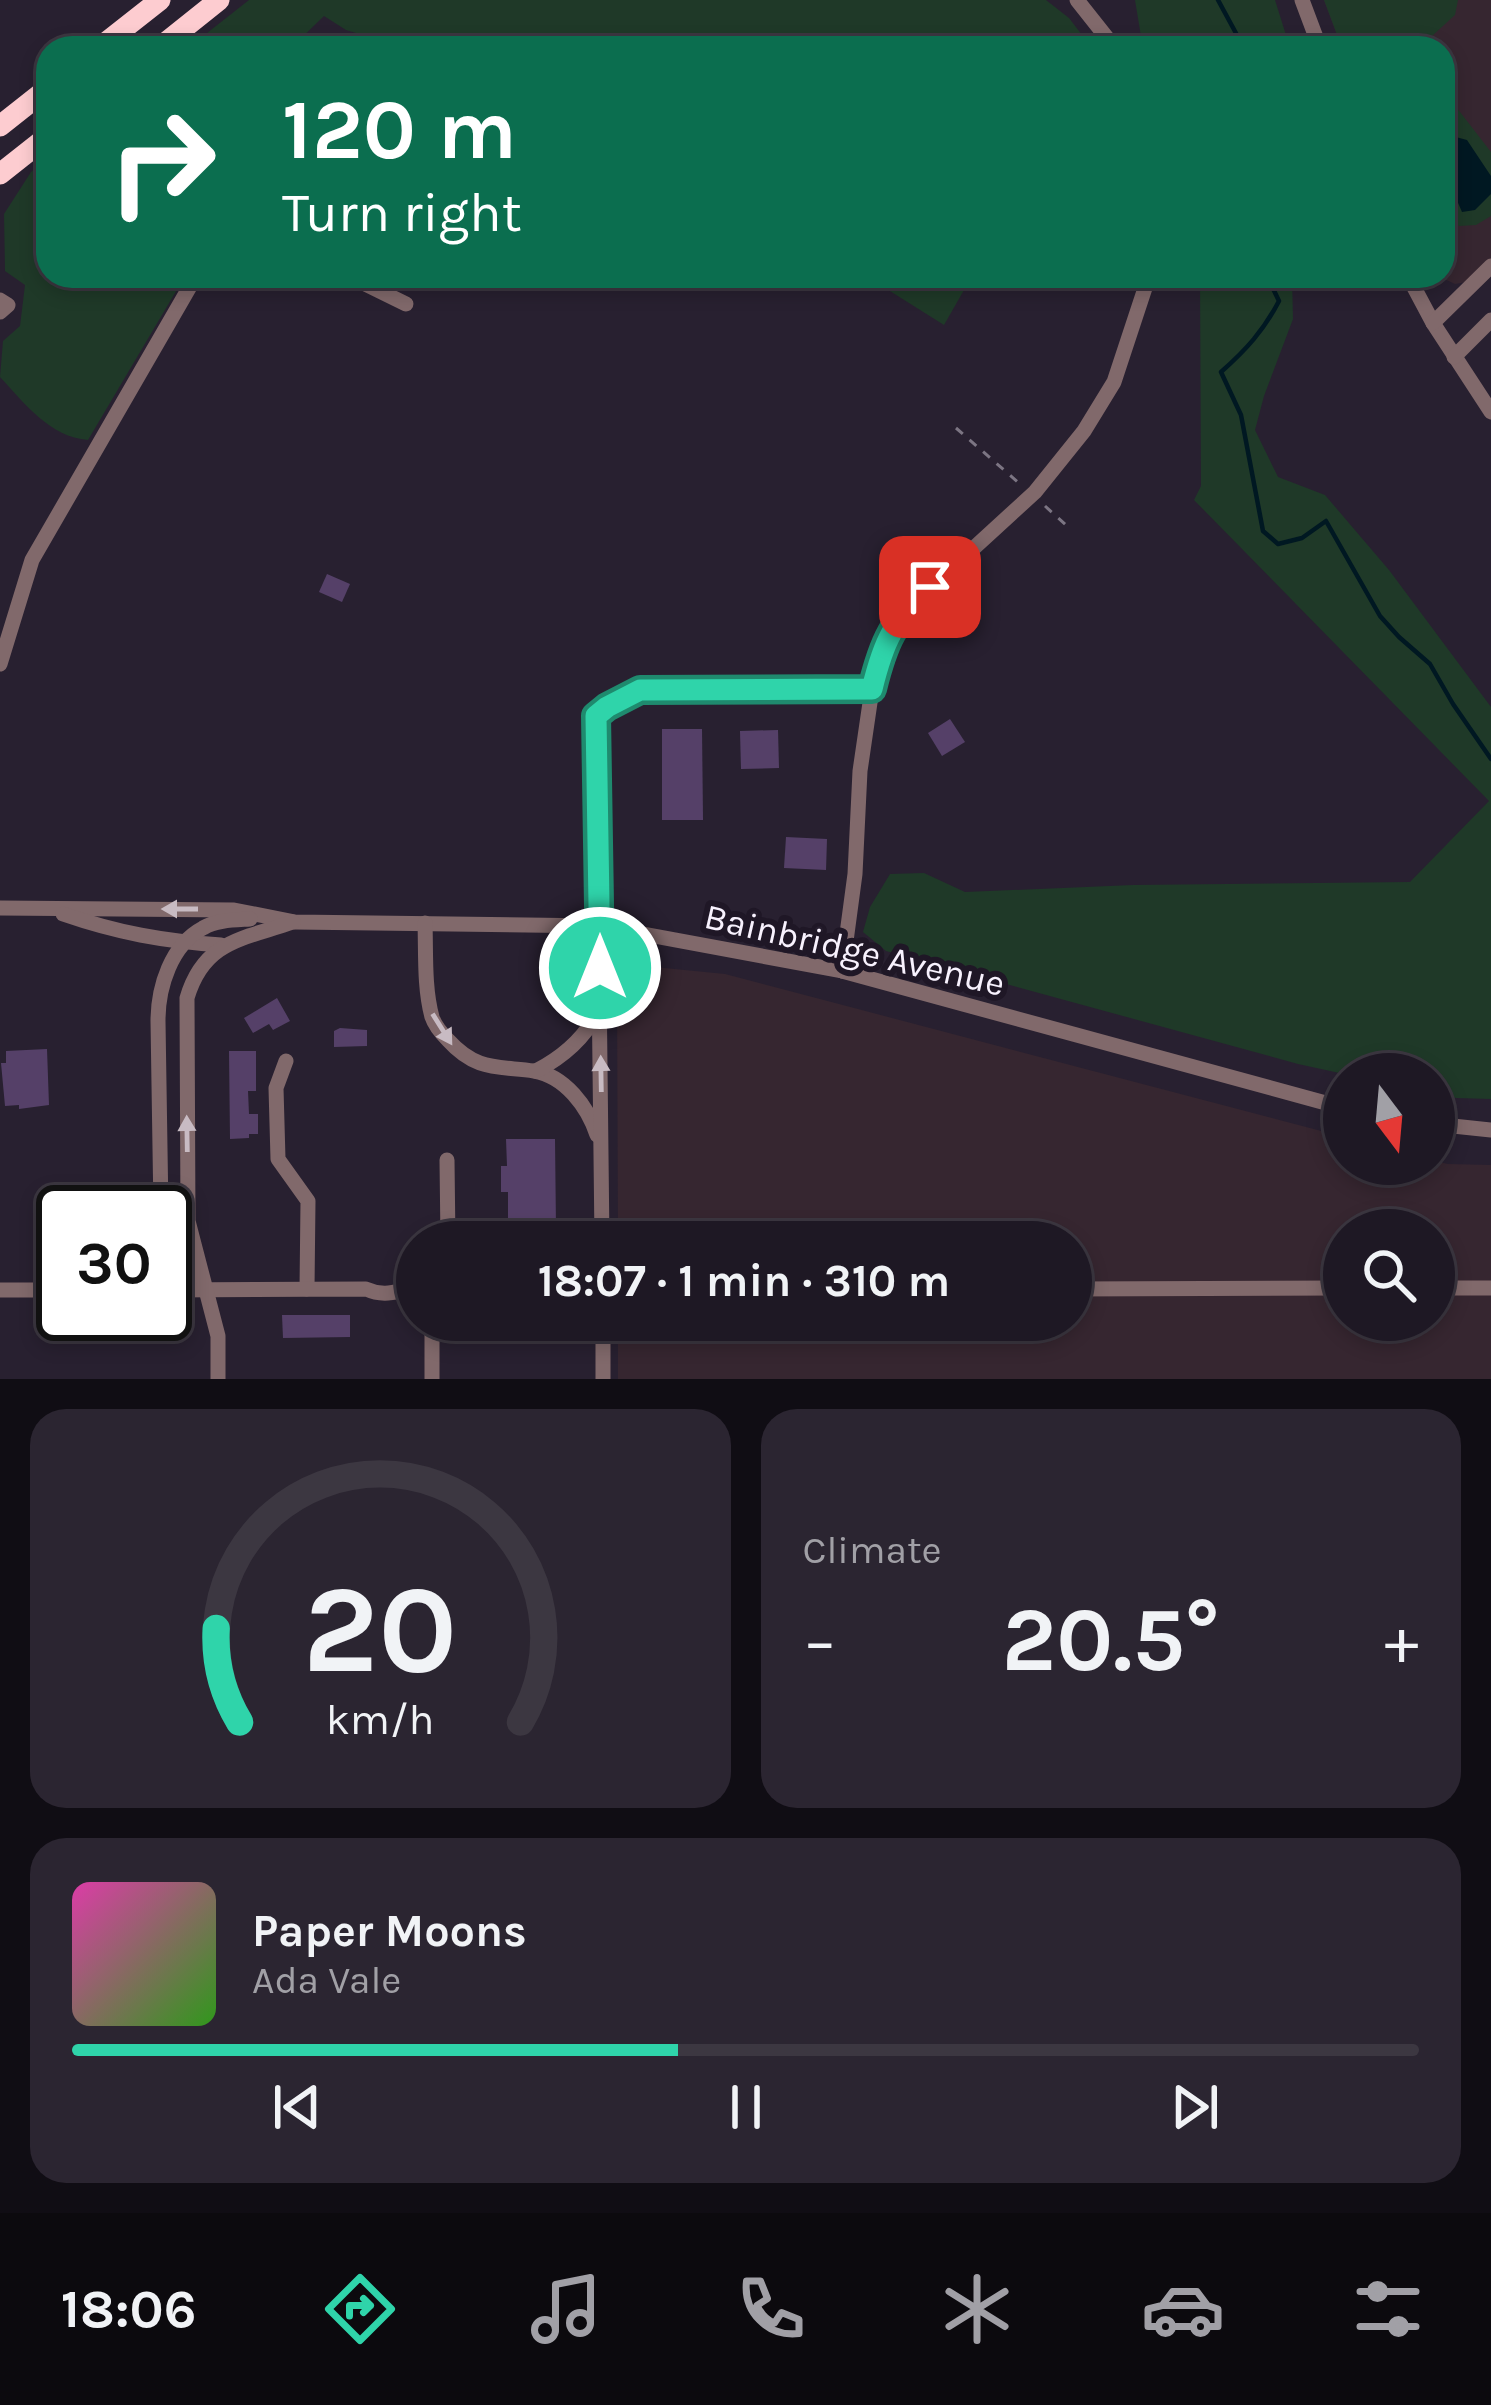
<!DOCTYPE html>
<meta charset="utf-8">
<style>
body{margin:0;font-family:Karla,sans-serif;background:#2b2531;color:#f1f3f6;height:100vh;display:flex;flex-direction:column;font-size:45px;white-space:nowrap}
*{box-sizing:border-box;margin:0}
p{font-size:39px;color:#a1a0a6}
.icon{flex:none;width:66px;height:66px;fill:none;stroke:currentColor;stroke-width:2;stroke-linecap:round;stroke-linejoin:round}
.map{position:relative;height:1379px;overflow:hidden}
.sheet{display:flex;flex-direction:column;gap:30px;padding:30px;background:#100d14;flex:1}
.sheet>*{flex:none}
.banner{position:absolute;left:36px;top:36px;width:1419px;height:252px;border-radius:36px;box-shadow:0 6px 18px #0003,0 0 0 3px #3c3741;background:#0b6e4f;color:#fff;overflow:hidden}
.needle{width:78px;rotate:164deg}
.fabs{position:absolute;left:1323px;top:1053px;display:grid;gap:24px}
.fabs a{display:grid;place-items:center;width:132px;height:132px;border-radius:50%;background:#1e1824;box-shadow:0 6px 18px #0003,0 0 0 3px #3c3741;font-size:60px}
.speed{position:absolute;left:36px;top:1185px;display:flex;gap:24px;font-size:60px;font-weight:700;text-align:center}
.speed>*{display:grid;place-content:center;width:156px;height:156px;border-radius:50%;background:#1e1824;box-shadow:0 6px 18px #0003,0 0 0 3px #3c3741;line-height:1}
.speed .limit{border:6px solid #111;border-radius:18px;background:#fff;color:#111}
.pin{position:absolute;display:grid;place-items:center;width:102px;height:102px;color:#fff;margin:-51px;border-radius:24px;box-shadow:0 6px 18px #0006}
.me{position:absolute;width:132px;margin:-66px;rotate:0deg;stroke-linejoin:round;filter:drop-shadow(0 0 9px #0008)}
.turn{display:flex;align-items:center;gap:42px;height:252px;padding:0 48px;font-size:54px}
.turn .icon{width:156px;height:156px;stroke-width:2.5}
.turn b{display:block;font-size:84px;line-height:102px}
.big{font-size:90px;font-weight:700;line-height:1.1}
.sheet .tile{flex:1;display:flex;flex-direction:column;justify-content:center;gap:18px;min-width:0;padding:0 42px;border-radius:36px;background:#2b2531}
.sheet .dial{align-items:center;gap:0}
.dial svg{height:312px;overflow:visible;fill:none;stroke:#3c3741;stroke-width:7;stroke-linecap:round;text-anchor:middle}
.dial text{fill:#f1f3f6;stroke:none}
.song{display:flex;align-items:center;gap:36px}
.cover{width:144px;height:144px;border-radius:18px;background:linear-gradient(135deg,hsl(320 70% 55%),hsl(110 70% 35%))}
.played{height:12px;border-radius:6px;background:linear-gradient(90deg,#2fd4aa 45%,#3c3741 45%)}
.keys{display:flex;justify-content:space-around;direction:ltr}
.heat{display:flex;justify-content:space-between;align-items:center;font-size:66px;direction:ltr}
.sheet .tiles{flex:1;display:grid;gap:30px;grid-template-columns:1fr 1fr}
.tile:last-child{grid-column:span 2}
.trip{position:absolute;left:396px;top:1221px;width:696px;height:120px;border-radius:60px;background:#1e1824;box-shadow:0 6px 18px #0003,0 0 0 3px #3c3741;font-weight:700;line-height:120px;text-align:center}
.menu{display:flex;height:192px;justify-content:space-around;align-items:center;background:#0c0a0e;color:#a1a0a6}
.menu .icon{width:84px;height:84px}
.menu .active{color:#2fd4aa}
.menu b{font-size:54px;color:#f1f3f6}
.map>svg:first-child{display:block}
.industrial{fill:#362630;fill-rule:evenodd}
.green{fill:#1f3928}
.water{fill:#001822}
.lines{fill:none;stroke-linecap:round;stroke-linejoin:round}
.stream{stroke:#001822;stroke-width:4.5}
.building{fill:#554068}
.path{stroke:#7c7583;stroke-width:3;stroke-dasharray:9 9;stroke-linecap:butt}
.minor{stroke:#81696b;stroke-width:15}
.highway{stroke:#fdccd0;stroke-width:21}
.oneway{fill:#c8bbc3}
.route-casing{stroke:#1f8a6e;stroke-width:30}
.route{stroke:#2fd4aa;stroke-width:21}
.labels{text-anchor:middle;stroke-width:12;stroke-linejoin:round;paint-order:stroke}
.street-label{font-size:36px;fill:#f8f2fe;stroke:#1f1726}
</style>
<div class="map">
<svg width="1491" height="1379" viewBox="0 0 1491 1379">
<rect width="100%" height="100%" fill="#282030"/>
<g class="industrial">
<path d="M1324,0H1491V260L1467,282L1455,284L1438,276H1443V48H1342Z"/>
<path d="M634,965L725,974L1344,1137V1164H1434V1161L1448,1164L1491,1165V1379H618V1320H1071V1242H618L617,989ZM1344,1230H1434V1320H1344Z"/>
</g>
<g class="green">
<path d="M249,0H1046L1069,18L1092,48H406L346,30L324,16L291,48H188Z"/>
<path d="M1135,0H1275L1290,48H1143Z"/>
<path d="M1324,0H1458L1455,15L1432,36L1431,48H1342Z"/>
<path d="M1443,90L1491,152V216L1476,225L1459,226L1443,214Z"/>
<path d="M48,158V276H185L88,440C50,437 25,404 0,377L3,341L20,326L25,285L5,271L4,214L31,172Z"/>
<path d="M866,276H972L944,325Z"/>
<path d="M1200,276H1292L1293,319L1264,396L1255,430L1278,477L1325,495L1389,570L1491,707V1099L1456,1098L1434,1093V1074H1344L1298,1064L886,951L863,932L870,907L890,874L924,873L965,892L1133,885L1410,882L1489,801L1194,500L1201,486Z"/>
</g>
<path class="water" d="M1443,116L1447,117L1452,136L1467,140L1491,176V194L1475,210L1462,212L1443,168Z"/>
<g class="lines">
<g class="stream">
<path d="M1218,0L1244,48"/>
<path d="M1267,276L1279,301C1264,330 1246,350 1221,372L1241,415L1263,531L1278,544L1302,538L1326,521L1380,616L1399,637L1430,664L1453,704L1491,759"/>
</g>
</g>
<g class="building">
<path d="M327,574L350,584L342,602L319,592Z"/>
<path d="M950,719L965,742L942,756L928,733Z"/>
<path d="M662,729H702L703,820H662Z"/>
<path d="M778,730L779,768L741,769L740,731Z"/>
<path d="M786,837L827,839L826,870L784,868Z"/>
<path d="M277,998L290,1021L273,1030L269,1024L253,1033L244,1018Z"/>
<path d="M340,1028L367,1030V1046L334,1047V1031Z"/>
<path d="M47,1049L49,1105L19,1109V1105L5,1106L1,1063H6V1051Z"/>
<path d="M229,1051H256V1091H248L249,1114H258V1134H249V1138L230,1139Z"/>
<path d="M506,1139H555L556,1228L508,1231V1192H501V1166H507Z"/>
<path d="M282,1315H350V1337L283,1338Z"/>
</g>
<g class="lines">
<g class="path">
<path d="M956,428L1020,484"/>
<path d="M1045,506L1066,525"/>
</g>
<g class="minor">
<path d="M1077,0L1115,48"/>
<path d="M1302,0L1320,48"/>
<path d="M349,276L406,304"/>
<path d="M1408,276L1433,323L1491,412"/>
<path d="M0,300L8,305L0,312"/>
<path d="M1433,323L1491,266"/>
<path d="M1454,357L1491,320"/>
<path d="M0,664L32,560L196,276"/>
<path d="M0,908L234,910L295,922L600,926L842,971L1344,1108"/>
<path d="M63,914C118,933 163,941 221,945"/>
<path d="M425,923C426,953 424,988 432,1017C435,1026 442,1034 448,1040C476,1071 497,1066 534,1071C565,1076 588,1107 597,1135"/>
<path d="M842,971L855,874L860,771L872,689L883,644L904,612L1035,492L1084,431L1114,382L1149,276"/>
<path d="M286,1061L276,1088L278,1159L308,1201L307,1289"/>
<path d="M536,1071C563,1057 584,1039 598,1012"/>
<path d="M1434,1124L1491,1130"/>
<path d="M447,1160L448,1242"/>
<path d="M161,1212L158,1021C158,987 171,945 203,928C216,920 235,920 250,919"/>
<path d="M165,1224L176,1252L201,1283"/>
<path d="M602,1242L596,716L607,707L640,690L872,689"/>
<path d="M1434,1288H1491"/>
<path d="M1071,1289L1344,1288"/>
<path d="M0,1290H63"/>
<path d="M165,1290L366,1289C386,1298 398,1290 417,1288"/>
<path d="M432,1320V1379"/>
<path d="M218,1379V1336L188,1221L187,998C204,940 244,939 293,922"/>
<path d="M603,1379V1320"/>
</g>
<g class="highway">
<path d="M99,48L160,0"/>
<path d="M159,48L219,0"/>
<path d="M0,126L48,88"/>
<path d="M0,174L48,136"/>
</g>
</g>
<defs><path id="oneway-solid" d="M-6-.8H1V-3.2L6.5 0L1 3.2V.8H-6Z" transform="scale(3)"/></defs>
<g class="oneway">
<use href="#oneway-solid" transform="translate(180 909) rotate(-180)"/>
<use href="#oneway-solid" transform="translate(442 1029) rotate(58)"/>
<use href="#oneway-solid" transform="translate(601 1074) rotate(-91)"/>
<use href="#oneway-solid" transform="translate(187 1134) rotate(-91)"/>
</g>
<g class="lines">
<defs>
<path id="route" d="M600,968L596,716L607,707L640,690L872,689C884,640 893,622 930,587"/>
</defs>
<use href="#route" class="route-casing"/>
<use href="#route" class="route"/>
</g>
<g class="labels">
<g class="street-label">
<text transform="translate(855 949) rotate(13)" y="13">Bainbridge Avenue</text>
</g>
</g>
</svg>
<div class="fabs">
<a><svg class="needle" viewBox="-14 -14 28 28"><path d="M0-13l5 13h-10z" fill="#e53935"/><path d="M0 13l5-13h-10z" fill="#a1a0a6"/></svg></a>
<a><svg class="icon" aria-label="search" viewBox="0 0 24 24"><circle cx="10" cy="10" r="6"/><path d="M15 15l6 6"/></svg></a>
</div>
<div class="speed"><div class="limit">30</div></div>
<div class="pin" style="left:930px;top:587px;background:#d93025"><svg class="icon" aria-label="arrive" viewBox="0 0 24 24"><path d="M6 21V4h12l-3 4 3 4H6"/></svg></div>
<svg class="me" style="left:600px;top:968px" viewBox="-20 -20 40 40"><circle r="17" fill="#2fd4aa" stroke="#fff" stroke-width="3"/><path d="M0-11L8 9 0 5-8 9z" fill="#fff"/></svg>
<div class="trip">18:07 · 1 min · 310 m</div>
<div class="banner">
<div class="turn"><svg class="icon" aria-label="right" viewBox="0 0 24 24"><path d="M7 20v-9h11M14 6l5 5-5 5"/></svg><div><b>120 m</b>Turn right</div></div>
</div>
</div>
<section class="sheet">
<div class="tiles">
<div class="tile dial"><svg viewBox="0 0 100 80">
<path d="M14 69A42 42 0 1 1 86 69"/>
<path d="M14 69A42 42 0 0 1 8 45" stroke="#2fd4aa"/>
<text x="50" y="56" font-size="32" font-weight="700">20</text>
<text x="50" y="72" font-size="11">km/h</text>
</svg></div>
<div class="tile"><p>Climate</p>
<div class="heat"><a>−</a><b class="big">20.5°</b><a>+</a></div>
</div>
<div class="tile">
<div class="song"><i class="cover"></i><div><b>Paper Moons</b><p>Ada Vale</p></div></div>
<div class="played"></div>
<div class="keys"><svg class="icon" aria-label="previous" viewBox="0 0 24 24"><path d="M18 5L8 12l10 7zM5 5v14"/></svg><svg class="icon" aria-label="pause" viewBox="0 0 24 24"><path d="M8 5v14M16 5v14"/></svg><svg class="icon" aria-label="next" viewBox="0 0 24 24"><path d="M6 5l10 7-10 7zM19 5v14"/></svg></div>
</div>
</div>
</section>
<nav class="menu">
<b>18:06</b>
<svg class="icon active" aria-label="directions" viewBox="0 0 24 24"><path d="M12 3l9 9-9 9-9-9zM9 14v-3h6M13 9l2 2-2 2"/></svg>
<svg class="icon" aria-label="music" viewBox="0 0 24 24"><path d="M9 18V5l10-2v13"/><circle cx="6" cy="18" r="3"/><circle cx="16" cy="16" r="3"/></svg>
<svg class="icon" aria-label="phone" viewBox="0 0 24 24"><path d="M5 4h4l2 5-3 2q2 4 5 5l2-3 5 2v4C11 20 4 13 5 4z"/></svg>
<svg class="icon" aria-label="climate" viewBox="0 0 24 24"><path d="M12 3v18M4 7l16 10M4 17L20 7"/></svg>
<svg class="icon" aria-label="car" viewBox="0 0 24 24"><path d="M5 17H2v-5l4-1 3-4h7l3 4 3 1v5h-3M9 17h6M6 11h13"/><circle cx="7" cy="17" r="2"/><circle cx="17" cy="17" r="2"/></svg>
<svg class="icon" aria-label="filters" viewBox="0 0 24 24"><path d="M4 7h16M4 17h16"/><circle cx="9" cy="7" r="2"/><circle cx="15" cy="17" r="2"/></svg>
</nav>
